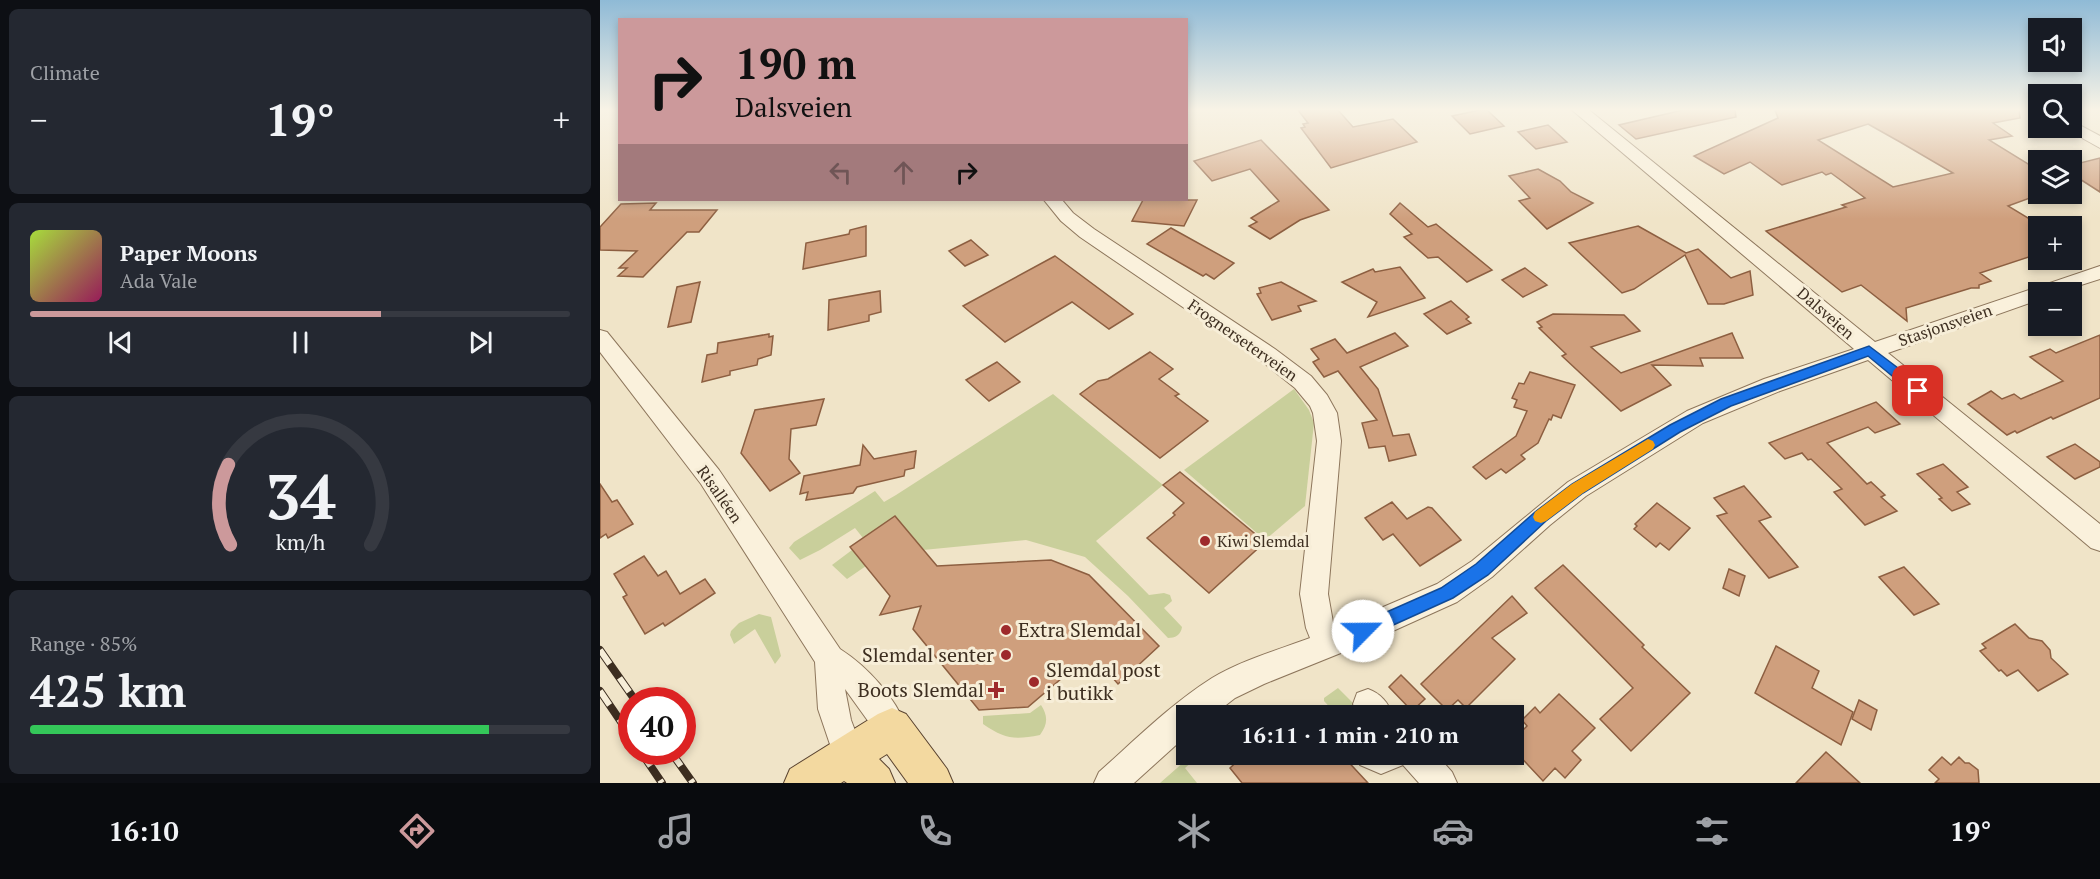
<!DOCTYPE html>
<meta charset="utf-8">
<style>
body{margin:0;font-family:"PT Serif",serif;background:#242831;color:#f1f3f6;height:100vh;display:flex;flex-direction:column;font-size:22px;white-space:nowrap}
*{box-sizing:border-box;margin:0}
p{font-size:20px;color:#9ea1a6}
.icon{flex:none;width:33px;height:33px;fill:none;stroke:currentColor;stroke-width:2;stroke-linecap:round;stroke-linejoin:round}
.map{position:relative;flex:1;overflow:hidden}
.drawer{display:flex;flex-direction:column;gap:9px;padding:9px;background:#0d0f14;width:600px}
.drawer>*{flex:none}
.guide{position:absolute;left:18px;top:18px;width:570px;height:183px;border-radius:0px;box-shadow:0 3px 9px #0003;background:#cc999b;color:#111;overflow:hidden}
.tools{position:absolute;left:1428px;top:18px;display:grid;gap:12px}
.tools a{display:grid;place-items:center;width:54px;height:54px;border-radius:0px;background:#171b24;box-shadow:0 3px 9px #0003;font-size:30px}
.speed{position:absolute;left:18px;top:687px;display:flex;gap:12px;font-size:30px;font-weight:700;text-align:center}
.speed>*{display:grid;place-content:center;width:78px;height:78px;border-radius:50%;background:#171b24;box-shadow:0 3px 9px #0003;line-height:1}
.speed .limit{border:9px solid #d22;background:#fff;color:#111}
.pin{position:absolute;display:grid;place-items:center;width:51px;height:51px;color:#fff;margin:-26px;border-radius:12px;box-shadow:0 3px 9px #0006}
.me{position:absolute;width:66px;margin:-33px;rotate:67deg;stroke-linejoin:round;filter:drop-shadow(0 0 4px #0008)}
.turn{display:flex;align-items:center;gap:21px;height:126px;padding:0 18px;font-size:27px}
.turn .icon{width:78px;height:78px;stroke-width:2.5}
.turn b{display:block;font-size:42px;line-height:51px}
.lanes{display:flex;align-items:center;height:57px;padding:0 18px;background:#0003;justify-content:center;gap:30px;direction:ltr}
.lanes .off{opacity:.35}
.big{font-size:45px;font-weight:700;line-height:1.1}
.drawer .card{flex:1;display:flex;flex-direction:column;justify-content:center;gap:9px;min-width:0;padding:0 21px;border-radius:9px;background:#242831}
.drawer .dial{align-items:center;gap:0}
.dial svg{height:156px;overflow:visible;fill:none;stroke:#363941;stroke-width:7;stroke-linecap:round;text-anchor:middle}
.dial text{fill:#f1f3f6;stroke:none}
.song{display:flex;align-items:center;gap:18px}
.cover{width:72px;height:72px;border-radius:9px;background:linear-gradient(135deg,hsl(80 70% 55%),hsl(330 70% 35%))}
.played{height:6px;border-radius:3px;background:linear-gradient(90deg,#cc999b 65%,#363941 65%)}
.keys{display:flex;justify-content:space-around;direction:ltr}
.heat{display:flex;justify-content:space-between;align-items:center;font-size:33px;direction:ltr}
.charge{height:9px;border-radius:4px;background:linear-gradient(90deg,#34c759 85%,#363941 0)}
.trip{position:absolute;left:576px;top:705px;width:348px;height:60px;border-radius:0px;background:#171b24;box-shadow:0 3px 9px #0003;font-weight:700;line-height:60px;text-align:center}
.tabs{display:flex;height:96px;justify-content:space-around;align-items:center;background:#090b0e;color:#9ea1a6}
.tabs .icon{width:42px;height:42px}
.tabs .active{color:#cc999b}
.tabs b{font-size:27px;color:#f1f3f6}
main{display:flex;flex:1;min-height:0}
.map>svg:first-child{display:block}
.green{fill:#c9cf9b}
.building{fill:#cf9f7d;stroke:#8d5f41;stroke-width:1.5;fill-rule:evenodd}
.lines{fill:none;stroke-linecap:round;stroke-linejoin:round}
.minor-casing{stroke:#8d765c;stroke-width:2}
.major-casing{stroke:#5b4430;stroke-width:2}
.minor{fill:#faf1dc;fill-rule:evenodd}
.major{fill:#f3d9a0;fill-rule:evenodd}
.rail-casing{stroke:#3d2e20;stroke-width:8}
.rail{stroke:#f7eed8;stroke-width:6;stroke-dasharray:17;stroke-linecap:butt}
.route{fill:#1a73e8;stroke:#114b97;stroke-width:1.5}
.slow{fill:#f59e0b}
.poi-dot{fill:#9e2a2b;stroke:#f7eed8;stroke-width:2}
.labels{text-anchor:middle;stroke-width:6;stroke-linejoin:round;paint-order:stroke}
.street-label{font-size:16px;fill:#3d2e20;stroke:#f7eed8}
.poi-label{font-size:16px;fill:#3d2e20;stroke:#f7eed8;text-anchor:start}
.near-poi-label{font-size:20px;fill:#3d2e20;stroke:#f7eed8;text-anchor:start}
</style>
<main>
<section class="drawer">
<div class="card"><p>Climate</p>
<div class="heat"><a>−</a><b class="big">19°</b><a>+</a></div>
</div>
<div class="card">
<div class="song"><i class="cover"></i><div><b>Paper Moons</b><p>Ada Vale</p></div></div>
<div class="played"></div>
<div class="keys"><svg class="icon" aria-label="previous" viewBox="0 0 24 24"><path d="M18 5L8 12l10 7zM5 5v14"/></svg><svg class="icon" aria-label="pause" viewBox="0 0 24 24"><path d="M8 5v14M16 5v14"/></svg><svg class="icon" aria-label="next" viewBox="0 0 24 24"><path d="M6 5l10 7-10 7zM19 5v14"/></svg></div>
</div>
<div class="card dial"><svg viewBox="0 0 100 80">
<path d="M14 69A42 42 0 1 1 86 69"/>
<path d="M14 69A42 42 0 0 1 13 28" stroke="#cc999b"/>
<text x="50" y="56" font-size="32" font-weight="700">34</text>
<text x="50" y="72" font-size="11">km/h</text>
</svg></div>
<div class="card"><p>Range · 85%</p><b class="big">425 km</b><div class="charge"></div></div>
</section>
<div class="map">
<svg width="1500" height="783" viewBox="0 0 1500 783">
<rect width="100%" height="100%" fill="#f0e4c8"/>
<g class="green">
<path d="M694,389L709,410L714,423L705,506L665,540L584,470Z"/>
<path d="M453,394L563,485L496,541L549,595L564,593L570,595L572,601L564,608L582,627C581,635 575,638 568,638L528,596L485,557L426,540L323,550L295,516L263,538L255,528L220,550L200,560L189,548L194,542L275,491L284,502L296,495Z"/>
<path d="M252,550L266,566L247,579L232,565Z"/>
<path d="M159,614L171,617L181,656L175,664L155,629L134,644L130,635L131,631L139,623Z"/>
<path d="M738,688L758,708L761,715H737L724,701V698Z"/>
<path d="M441,705C448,716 448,724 440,735C414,740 405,739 383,724V716L430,713Z"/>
<path d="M593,754L600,755L585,768L597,783H560Z"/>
</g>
<g class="building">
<path d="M698,110H738L753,127L793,119L817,142L731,168L701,128L705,127L703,124L708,123Z"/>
<path d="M880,110H887L904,126L870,134L852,116Z"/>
<path d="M1083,110H1135L1136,117L1036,139L1019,125Z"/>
<path d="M1175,110H1419L1420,118L1393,123L1412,136L1389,140L1438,170V195L1408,206L1438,224V254L1380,273L1391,281L1379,285V288H1371L1306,308L1307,321L1261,285L1242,292L1166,231L1246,207L1242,205L1265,198L1231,173L1226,175L1222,172L1182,185L1150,162L1124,174L1094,156L1178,118ZM1268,124L1300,142L1353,173L1293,187L1218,140Z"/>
<path d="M948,125L967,142L936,149L918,132Z"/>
<path d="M661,140L729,210L700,220L670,239L649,226L657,222L651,218L679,201L650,169L612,181L594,161Z"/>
<path d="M1500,158V192L1472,174V165Z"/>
<path d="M938,169L960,181L971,192L993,203L947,229L919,201L930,198L909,176Z"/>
<path d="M543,200H597L584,226L532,221Z"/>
<path d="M56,203L50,210H117L99,232H87L43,277L18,276L27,268H19L37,251L0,250V227L21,204Z"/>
<path d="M800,203L828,227L836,224L892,270L867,282L838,257L828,258L804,237L812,234L790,214Z"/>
<path d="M266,226V256L203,269L206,243L249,234L250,230Z"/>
<path d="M1038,226L1086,253L1098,249L1131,278L1150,271L1153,295L1124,304H1108L1085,255L1034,289L1022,293L969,243Z"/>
<path d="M571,228L634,263L614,279L606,274L603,276L547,244Z"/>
<path d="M371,240L388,255L365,266L349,251Z"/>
<path d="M455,256L533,314L509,329L472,302L405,342L363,306Z"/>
<path d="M800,267L825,298L768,317L777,302L742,282L773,269L775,272Z"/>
<path d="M925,268L947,285L923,297L902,280Z"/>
<path d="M100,282L91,322L68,327L77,287Z"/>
<path d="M681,282L716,301L698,306L701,311L672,320L657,294L661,293L659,288Z"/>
<path d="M280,291L281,312L269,315V321L228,330L229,300Z"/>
<path d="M851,301L869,317L866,319L871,323L847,334L824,314Z"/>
<path d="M953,314L1024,315L1040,331L991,347L1021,373L1132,333L1143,358H1100L1103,366L1052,365L1071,385L1021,411L962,356L966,354L939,328L942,327L937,322Z"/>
<path d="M795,333L808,346L760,367L778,389L793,436L809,434L816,455L789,461L785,446L769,448L762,423L777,420L738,371L724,377L713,362L719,359L711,349L735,339L747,353Z"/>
<path d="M169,334V337L173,336L171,355L158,359L157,365L130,371V375L102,382L107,355L117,353L118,343Z"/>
<path d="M1500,335V398L1453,419L1451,417L1417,433L1415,431L1407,435L1368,404L1391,391L1402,399L1414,394L1421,399L1463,381L1430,357L1450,349L1456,353Z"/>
<path d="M550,352L573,369L559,379L579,394L575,396L608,421L560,458L480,394L498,381L508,379Z"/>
<path d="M397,362L420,382L389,401L366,380Z"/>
<path d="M930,372L975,385L961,418L953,415L951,420L949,419L938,443L921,455L925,459L906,473L901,469L886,479L873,467L916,436L927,411L914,407L917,400L912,398L919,383L924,384Z"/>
<path d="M224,399L216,425L191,429L189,459L200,473L170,491L141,453L155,410Z"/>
<path d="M1276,402L1300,424L1275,433L1268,427L1227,443L1267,484L1271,482L1285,495L1281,497L1297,511L1265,525L1234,492L1242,489L1211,459L1208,460L1202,453L1185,459L1169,443Z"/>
<path d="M1475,444L1500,462V467L1475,479L1447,457Z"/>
<path d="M263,445L274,459L316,451L314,468L305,470L304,476L257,487L253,493L206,500L208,492L200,494L204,476L260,465Z"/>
<path d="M1343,464L1368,487L1357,492L1370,504L1352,511L1339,499L1342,498L1317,474Z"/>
<path d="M580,472L665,542L609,593L547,538L575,515L573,513L584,503L563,485Z"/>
<path d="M0,484L12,502L17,500L33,524L8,538L6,534L0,538Z"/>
<path d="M1144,486L1171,517L1159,521L1198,567L1169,578L1117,516L1127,513L1114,498Z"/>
<path d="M792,502L807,519L828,507L832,508L861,540L820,566L793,534L783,540L765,518Z"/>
<path d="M1057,503L1090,528L1069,550L1060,543L1056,547L1034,529L1037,526L1035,524Z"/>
<path d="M295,516L337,566L451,560L489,575L559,646L518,684L498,661L481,679L468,673L428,707L379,710L313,629L321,606L280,615L290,596L250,547Z"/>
<path d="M44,556L58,576L66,571L80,594L105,579L115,593L65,626L63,623L45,634L23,597L27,595L14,574Z"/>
<path d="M963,565L1044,645L1042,647L1090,693L1031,751L1000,719L1033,688L935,588Z"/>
<path d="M1304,567L1339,604L1314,615L1279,577Z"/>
<path d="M1129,569L1145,576L1139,596L1123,588Z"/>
<path d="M912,596L927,613L892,638L915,659L866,708L858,700L847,710L821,684Z"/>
<path d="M1415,624L1429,638L1442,641L1450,650L1451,658L1468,674L1438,691L1418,670L1407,676L1401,670L1399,671L1380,651L1386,648L1382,644Z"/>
<path d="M1176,646L1219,671L1212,688L1253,712L1241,745L1155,693Z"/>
<path d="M801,675L825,699L812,711L789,687Z"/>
<path d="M959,694L995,728L972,751L981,760L965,778L955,768L943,781L914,750V739L927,726L922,720L935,707L940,713Z"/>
<path d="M1259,700L1277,710L1271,730L1252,719Z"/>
<path d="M1226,752L1260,783H1196Z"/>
<path d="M645,754H741L768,783H642L630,768Z"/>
<path d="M1342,757L1351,765L1359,757L1365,763H1369L1378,770L1379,783H1335L1339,779L1329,770Z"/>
</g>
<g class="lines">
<defs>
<g id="minor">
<path d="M972,110H989L1275,342L1500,266V279L1459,292H1438V300L1288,353L1500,524V551L1491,548L1268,360L1180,391L1103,423L986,496L950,525L892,577L857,602L773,640L664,684L635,698L612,716H586V736L534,783H494L499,772C535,740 571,704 612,678C642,660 678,650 710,638L706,628L700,594L717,441L713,413L710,406L695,388L659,359L480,237L461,221L444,200H462L473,213L494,229L675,349L711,376L727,395L737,413L741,441L728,594L734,628L837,584L872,561L968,482L1087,411L1164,379L1254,349Z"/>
<path d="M1472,121L1500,136V148L1466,129L1465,128H1472Z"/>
<path d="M0,330L7,332L119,470L240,649C268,667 295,697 307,728L303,739L292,743L281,739L245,689L251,720L265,757L260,768L249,773L238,768L218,709L215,662L101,484L0,352Z"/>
<path d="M768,689C781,694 788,702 793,716H758L753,704L757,693Z"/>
<path d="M755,754H836L852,772L857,783H819L803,765L781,774L760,765Z"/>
</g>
<path id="major" d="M292,708L306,714L347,769L353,783H308L287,754L279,759L289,769L295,783H247L244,781L241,783H184L190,769L278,714Z"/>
</defs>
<use href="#minor" class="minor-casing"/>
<use href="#major" class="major-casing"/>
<use href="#minor" class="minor"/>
<use href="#major" class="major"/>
<defs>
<g id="rail">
<path d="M0,650L35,700"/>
<path d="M0,691L32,738"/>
<path d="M41,752L62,783"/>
<path d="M71,752L93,783"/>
</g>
</defs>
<use href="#rail" class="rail-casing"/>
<use href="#rail" class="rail"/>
</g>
<linearGradient id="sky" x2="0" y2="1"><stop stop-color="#8fbad6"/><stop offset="0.5" stop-color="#f8f3e6"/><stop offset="1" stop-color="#f8f3e6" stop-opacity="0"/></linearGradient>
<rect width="1500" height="219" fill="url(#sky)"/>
<path class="route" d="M1269,346L1323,387L1325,391L1323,394H1314L1268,356L1131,406L1080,432L983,493L946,521L888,575L853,598L769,636L763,639L757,636L755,631L757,625L841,588L876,564L935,512L972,484L1070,425L1121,399Z"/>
<path class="slow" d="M1048,439L1053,441L1055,445L1053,449L983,493L946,521L941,523L935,521L933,517L935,512L972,484Z"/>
<g class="poi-dot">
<circle cx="605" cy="541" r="6"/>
<circle cx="406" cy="630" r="6"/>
<circle cx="406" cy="655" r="6"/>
<circle cx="434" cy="682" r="6"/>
<path d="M393 681h6v6h6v6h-6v6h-6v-6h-6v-6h6z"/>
</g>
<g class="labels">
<g class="street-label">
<text transform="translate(1226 313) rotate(41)" y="6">Dalsveien</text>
<text transform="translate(1345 325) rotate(-19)" y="6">Stasjonsveien</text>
<text transform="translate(643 340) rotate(35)" y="6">Frognerseterveien</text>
<text transform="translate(120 494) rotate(55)" y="6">Risalléen</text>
</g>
<g class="poi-label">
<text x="617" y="547">Kiwi Slemdal</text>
</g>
<g class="near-poi-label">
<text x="418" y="637">Extra Slemdal</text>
<text x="394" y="662" text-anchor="end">Slemdal senter</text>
<text x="446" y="677">Slemdal post<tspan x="446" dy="23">i butikk</tspan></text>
<text x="384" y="697" text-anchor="end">Boots Slemdal</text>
</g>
</g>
</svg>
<div class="tools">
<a><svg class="icon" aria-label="sound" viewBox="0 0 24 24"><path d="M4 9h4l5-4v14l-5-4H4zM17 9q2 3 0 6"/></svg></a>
<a><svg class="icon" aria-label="search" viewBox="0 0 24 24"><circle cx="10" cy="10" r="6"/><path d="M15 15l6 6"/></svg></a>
<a><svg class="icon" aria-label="layers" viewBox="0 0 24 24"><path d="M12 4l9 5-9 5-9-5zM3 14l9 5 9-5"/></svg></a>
<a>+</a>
<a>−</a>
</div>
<div class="speed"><div class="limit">40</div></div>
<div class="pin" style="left:1318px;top:391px;background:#d93025"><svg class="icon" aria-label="arrive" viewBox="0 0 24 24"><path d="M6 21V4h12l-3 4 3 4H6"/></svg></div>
<svg class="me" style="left:763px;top:631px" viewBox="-20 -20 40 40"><circle r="19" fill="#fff"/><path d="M0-13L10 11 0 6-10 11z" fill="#1a73e8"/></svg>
<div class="trip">16:11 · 1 min · 210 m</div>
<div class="guide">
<div class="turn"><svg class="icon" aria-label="right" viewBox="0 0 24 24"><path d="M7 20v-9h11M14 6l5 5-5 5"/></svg><div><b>190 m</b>Dalsveien</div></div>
<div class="lanes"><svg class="icon off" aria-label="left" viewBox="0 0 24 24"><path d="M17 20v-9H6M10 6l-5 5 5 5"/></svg><svg class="icon off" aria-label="ahead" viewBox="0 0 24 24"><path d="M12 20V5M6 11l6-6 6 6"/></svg><svg class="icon" aria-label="right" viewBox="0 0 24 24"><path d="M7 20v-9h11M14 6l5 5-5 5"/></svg></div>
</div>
</div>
</main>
<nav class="tabs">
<b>16:10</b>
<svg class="icon active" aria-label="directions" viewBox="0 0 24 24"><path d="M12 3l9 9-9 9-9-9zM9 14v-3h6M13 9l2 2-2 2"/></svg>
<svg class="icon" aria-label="music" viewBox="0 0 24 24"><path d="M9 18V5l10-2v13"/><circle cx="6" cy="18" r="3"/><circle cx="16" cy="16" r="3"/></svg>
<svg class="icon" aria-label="phone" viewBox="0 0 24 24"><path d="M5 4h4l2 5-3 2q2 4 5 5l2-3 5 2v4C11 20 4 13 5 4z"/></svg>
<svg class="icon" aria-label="climate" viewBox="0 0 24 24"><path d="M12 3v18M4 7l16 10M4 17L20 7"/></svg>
<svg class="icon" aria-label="car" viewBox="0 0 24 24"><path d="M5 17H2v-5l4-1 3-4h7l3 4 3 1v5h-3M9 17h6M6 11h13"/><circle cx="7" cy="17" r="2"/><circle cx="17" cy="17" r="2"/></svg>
<svg class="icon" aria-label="filters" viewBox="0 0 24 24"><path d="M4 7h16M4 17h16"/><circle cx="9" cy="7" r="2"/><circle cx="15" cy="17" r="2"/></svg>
<b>19°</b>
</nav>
